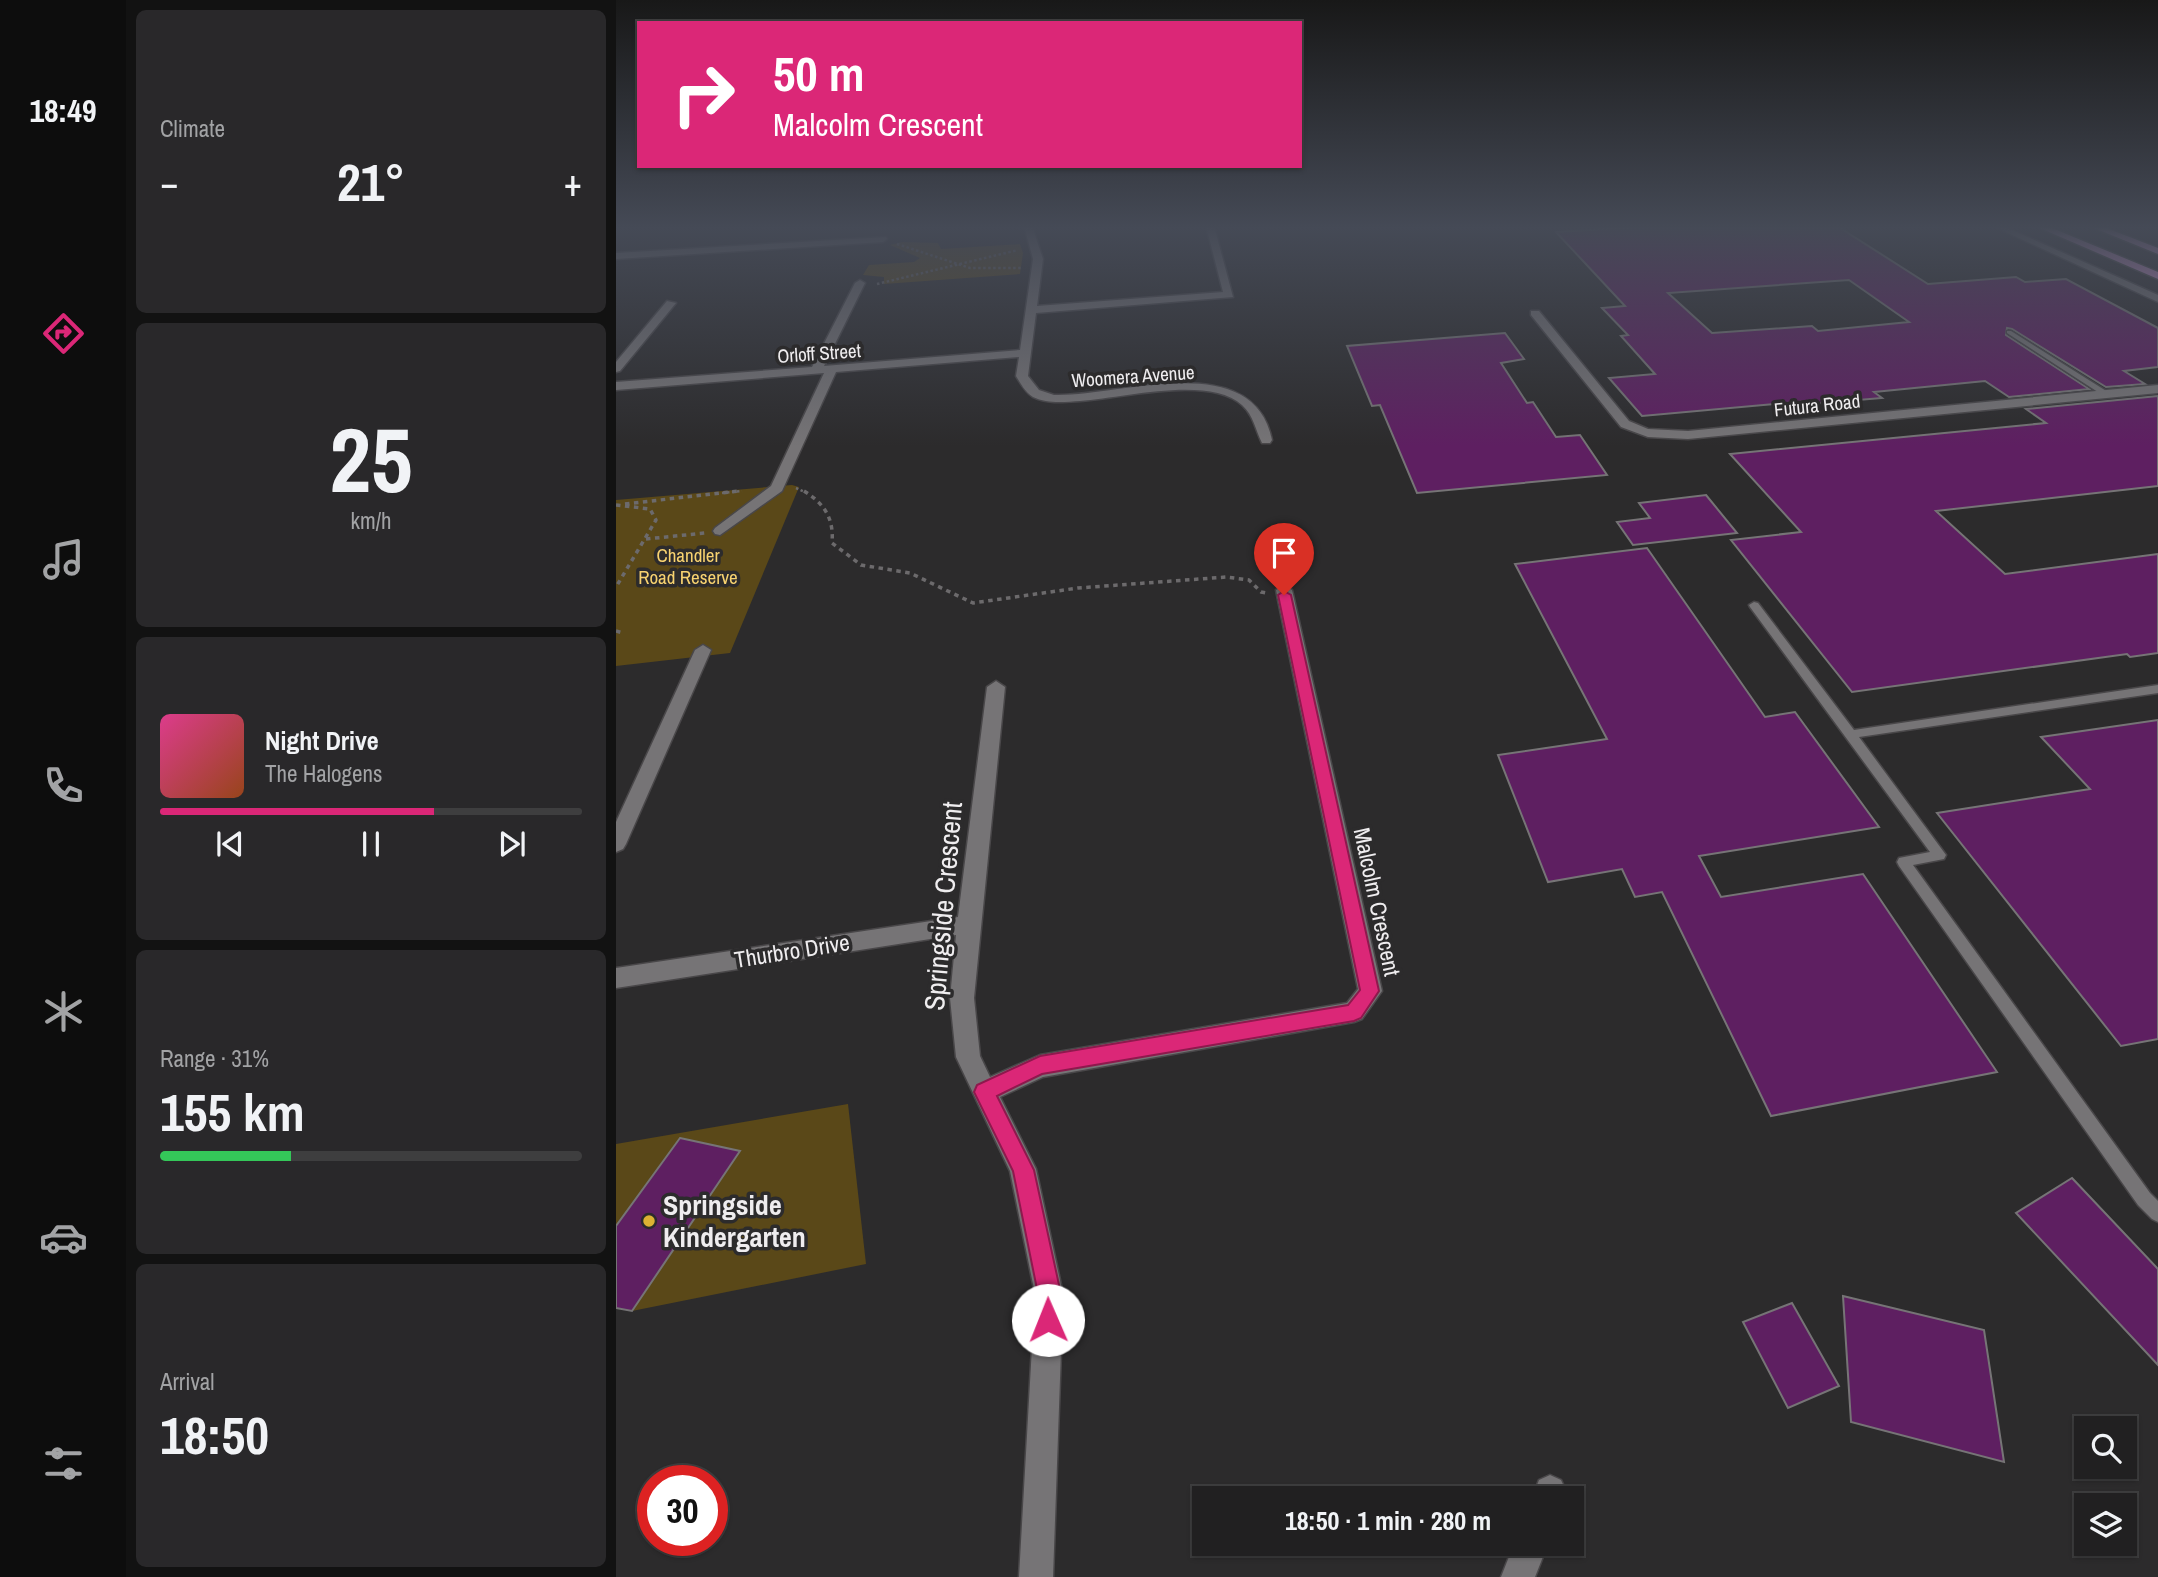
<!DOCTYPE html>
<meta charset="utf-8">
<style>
body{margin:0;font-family:"Archivo Narrow",sans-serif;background:#29282a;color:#f1f3f6;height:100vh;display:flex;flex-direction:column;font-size:26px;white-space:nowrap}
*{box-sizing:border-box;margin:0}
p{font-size:23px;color:#a2a3a5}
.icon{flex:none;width:38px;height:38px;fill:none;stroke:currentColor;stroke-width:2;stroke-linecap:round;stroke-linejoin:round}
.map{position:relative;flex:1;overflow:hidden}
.details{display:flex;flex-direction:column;gap:10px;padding:10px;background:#121212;width:490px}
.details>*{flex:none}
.banner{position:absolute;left:21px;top:21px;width:665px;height:147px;border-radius:0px;box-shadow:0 2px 5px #0004,0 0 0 2px #3e3e3f;background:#db2777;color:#fff;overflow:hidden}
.fabs{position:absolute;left:1458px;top:1416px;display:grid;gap:14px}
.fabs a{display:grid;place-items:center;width:63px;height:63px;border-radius:0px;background:#212021;box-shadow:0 2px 5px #0004,0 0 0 2px #3e3e3f;font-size:35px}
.speed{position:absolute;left:21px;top:1465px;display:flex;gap:14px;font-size:35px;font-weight:700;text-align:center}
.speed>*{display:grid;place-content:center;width:91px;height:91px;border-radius:50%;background:#212021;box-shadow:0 2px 5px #0004,0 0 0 2px #3e3e3f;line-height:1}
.speed .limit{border:10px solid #d22;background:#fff;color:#111}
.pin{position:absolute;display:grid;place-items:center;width:60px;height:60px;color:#fff;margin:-72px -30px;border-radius:50% 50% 50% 0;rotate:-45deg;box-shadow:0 0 7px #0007}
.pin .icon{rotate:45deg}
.me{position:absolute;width:77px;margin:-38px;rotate:359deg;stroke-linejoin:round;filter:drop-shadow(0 0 5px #0008)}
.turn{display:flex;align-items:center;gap:24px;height:147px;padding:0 21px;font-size:32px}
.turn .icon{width:91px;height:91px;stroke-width:2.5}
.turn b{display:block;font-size:49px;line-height:60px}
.big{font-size:52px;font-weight:700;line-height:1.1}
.details .card{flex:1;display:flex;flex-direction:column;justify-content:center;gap:10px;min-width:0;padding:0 24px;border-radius:10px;background:#29282a}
.details .dial{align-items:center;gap:0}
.dial b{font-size:91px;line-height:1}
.song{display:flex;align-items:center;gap:21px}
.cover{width:84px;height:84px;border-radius:10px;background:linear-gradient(135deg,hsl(330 70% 55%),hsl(20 70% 35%))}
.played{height:7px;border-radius:4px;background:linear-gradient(90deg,#db2777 65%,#3e3e3f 65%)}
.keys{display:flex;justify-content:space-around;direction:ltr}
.heat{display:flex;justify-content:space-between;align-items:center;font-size:38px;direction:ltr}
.charge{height:10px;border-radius:5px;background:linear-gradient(90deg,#34c759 31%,#3e3e3f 0)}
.trip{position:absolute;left:576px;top:1486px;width:392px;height:70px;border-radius:0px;background:#212021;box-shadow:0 2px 5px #0004,0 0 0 2px #3e3e3f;font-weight:700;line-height:70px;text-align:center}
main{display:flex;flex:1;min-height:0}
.tabs{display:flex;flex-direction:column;width:126px;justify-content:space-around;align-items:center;background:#0d0d0d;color:#a2a3a5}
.tabs .icon{width:49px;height:49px}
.tabs .current{color:#db2777}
.tabs b{font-size:32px;color:#f1f3f6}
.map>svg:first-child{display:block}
.green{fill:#5a4818}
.building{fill:#5e1f61;stroke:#767476;stroke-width:2;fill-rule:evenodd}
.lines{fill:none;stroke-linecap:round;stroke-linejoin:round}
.service-casing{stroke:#494749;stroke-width:3}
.minor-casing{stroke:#494749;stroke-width:3}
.motorway-casing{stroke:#494749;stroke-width:3}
.path-far1{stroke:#6c6a6c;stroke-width:2.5;stroke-dasharray:2.5 2.5;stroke-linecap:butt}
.path{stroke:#6c6a6c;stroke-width:3.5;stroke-dasharray:4.5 4.5;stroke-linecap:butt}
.service{fill:#767476;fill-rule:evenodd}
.minor{fill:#767476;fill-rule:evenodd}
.motorway{fill:#d997db;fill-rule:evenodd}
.route{fill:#db2777;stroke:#8e194d;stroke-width:2}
.poi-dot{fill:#ddb233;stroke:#2c2b2c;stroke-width:2.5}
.labels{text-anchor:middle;stroke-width:7;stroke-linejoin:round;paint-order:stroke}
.far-street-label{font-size:19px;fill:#efedef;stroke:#2c2b2c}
.far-park-label{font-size:19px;fill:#f8d370;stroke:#2c2b2c}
.street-label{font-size:23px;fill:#efedef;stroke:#2c2b2c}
.near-street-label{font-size:28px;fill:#efedef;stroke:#2c2b2c}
.near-poi-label{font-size:28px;font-weight:bold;fill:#efedef;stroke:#2c2b2c;text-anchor:start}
</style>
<main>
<nav class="tabs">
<b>18:49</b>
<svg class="icon current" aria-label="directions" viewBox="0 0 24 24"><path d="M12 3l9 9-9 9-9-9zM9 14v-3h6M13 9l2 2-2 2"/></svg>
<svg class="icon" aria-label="music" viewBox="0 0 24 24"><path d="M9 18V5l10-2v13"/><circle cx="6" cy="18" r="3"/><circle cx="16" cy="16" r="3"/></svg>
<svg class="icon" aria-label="phone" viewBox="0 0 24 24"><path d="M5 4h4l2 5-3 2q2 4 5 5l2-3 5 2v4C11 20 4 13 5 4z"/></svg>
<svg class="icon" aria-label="climate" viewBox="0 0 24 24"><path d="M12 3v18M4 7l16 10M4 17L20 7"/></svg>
<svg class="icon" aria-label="car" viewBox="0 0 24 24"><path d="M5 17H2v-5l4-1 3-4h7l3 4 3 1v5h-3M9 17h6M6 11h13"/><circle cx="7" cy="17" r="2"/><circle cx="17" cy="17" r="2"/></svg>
<svg class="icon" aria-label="filters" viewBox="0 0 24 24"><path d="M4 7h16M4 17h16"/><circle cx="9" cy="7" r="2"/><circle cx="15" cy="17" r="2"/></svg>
</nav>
<section class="details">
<div class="card"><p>Climate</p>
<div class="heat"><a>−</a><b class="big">21°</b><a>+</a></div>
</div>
<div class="card dial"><b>25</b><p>km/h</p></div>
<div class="card">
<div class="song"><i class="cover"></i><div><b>Night Drive</b><p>The Halogens</p></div></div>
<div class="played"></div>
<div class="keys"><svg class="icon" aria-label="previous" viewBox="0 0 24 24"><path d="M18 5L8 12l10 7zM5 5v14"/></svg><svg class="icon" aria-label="pause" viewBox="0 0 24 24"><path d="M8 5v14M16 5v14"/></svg><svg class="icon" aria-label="next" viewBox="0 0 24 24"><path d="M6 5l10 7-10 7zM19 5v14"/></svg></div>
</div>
<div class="card"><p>Range · 31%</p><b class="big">155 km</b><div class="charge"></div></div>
<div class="card"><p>Arrival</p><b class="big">18:50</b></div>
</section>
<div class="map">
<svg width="1542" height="1577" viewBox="0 0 1542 1577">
<rect width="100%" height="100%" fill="#2c2b2c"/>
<g class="green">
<path d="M286,242L322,243L325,249L404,244L407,253L404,274L268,284V277L247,275L253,265L298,262L304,258L274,245Z"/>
<path d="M176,485L183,487L114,653L0,666V500Z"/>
<path d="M232,1104L250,1264L16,1311L0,1308V1144Z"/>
</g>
<g class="building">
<path d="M1039,226H1221L1312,284L1400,277L1409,282L1450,279L1542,328V367L1508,371L1529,384L1490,387L1396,329L1391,328L1390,335L1473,389L1393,397L1369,381L1258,392L1266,398L1194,404L1191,401L1026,416L993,378L1039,374L1005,336L1012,335L986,308L1009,306L940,232ZM1233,280L1293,322L1202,331L1196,326L1096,333L1052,293Z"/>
<path d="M889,333L908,359L885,363L911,403L917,402L940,437L964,435L991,475L801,493L764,405L756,406L731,346Z"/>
<path d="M1542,396V486L1320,511L1389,574L1542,554V653L1514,657L1511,654L1236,692L1115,540L1185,532L1114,454L1430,423L1410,409Z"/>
<path d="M1090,495L1121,533L1017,545L1001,522L1034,518L1023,503Z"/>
<path d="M1031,548L1149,717L1179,712L1263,827L1083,856L1105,897L1247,874L1381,1072L1155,1116L1046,892L1019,897L1006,869L932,882L882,755L991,739L899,564Z"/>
<path d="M1542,720V1039L1505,1046L1321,813L1474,789L1425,737Z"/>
<path d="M64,1138L124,1151L16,1311L0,1308V1226Z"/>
<path d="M1456,1178L1542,1269V1365L1400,1213Z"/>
<path d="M1227,1296L1368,1330L1388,1462L1235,1422Z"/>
<path d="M1176,1303L1223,1386L1172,1408L1127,1322Z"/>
</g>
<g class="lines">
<defs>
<g id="service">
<path d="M1391,331H1395L1495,394L1488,396L1391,333Z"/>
<path d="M1138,602L1142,603L1238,730L1542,685V693L1243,737L1330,855L1328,859L1297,865L1534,1193L1542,1201V1222L1536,1219L1522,1205L1283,866L1281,862L1283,858L1314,852L1134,607L1133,605Z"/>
</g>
<g id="minor">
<path d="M408,226H416L427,259L421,306L607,292L590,226H598L617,297L420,313L412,376L423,390L438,395C503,397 637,347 656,440L654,443H646C639,429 638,416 626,405C593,375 507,398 464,401C449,402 431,404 417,397C409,392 405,384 400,376L403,357L220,372L166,491L104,535L99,534L97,531L99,528L155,486L208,373L0,390V382L196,367L239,283L244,280L249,283L208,366L404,350L417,259Z"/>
<path d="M1377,226H1387L1542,295V302Z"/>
<path d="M270,237L271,239L267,242L0,259V253Z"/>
<path d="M51,301L60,303L4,371L0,372V362Z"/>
<path d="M915,311H923L1013,421L1032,429L1072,431L1542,385V393L1072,439L1032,437L1005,427L915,315Z"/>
<path d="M668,585L676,590L766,991L746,1019L738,1022L427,1077L384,1097L420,1169L447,1294L437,1577H403L419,1294L394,1171L340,1057L334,998L340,935L0,988V968L342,917L371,687L380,681L389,687L358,998L364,1056L374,1077L424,1055L731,1003L742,989L660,590Z"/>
<path d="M87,645L95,650L10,844L7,849L0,852V822L79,650Z"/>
<path d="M934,1475L945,1480L950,1491L948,1498H916L923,1480Z"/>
<path d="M898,1544H932L919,1577H885Z"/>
</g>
<g id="motorway">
<path d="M1419,226H1431L1542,272V279Z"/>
<path d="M1473,226H1485L1542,248V254Z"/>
</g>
</defs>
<use href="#service" class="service-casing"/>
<use href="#minor" class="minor-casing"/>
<use href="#motorway" class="motorway-casing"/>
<g class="path-far1">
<path d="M1533,226L1542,229"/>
<path d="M281,244L354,268H405"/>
<path d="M261,284L402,250"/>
<path d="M180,488L191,493"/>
<path d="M106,493L126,491"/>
</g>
<g class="path">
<path d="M188,491C209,504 218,519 216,543L245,565L294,573L357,603L462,588L610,577L633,580L645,592L650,593"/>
<path d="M9,504L122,491"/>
<path d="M0,505L34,509L40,520L0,587"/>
<path d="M30,539L89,533"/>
<path d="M0,631L7,633"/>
</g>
<use href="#service" class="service"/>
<use href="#minor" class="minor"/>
<use href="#motorway" class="motorway"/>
</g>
<linearGradient id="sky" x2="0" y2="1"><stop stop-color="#181818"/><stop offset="0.51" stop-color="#454a56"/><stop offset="1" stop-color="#454a56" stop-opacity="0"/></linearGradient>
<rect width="1542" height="446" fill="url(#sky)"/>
<path class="route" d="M668,591L675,595L763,991L745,1018L738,1021L426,1074L381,1096L418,1170L445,1294L444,1320L441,1328L432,1332L424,1328L420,1320L422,1294L397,1171L358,1092L361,1085L424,1056L732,1005L744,990L662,595Z"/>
<circle class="poi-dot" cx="33" cy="1221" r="7"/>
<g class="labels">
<g class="far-street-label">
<text transform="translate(203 353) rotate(-4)" y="7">Orloff Street</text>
<text transform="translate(517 376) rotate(-4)" y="7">Woomera Avenue</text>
<text transform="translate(1201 405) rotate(-6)" y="7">Futura Road</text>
</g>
<g class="far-park-label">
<text x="72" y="562">Chandler<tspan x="72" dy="22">Road Reserve</tspan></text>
</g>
<g class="street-label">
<text transform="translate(761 902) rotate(78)" y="8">Malcolm Crescent</text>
<text transform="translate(176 951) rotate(-9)" y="8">Thurbro Drive</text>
</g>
<g class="near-street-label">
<text transform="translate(327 906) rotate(-85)" y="10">Springside Crescent</text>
</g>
<g class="near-poi-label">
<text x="47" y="1215">Springside<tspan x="47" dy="32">Kindergarten</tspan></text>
</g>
</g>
</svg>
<div class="fabs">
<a><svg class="icon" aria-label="search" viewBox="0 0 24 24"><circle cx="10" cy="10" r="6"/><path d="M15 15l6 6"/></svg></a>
<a><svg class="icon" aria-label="layers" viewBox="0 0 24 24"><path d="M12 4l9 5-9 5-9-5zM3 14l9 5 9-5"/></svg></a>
</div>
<div class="speed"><div class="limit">30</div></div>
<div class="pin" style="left:668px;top:595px;background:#d93025"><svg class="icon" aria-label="arrive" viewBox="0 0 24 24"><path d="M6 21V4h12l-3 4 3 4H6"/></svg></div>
<svg class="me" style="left:432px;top:1320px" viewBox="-20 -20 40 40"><circle r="19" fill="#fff"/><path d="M0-13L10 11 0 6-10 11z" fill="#db2777"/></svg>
<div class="trip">18:50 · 1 min · 280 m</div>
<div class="banner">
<div class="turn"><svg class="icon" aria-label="right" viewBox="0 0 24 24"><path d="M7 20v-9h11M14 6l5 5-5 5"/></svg><div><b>50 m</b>Malcolm Crescent</div></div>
</div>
</div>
</main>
